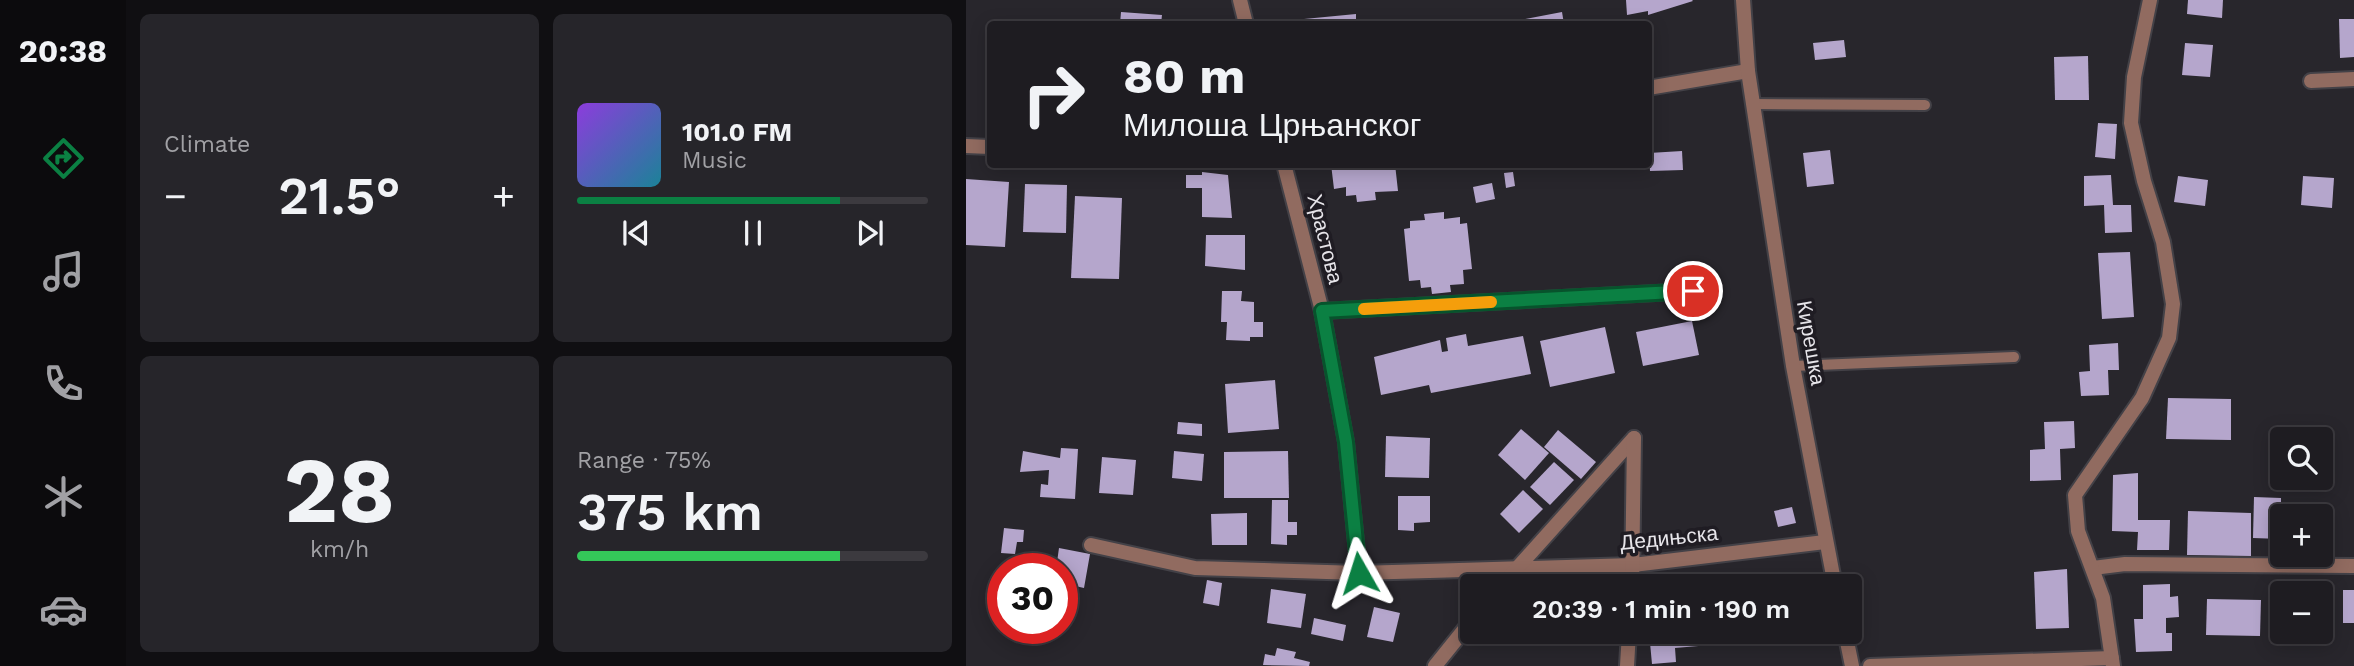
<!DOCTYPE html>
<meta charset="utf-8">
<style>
body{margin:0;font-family:"Work Sans",sans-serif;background:#26252a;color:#f1f3f6;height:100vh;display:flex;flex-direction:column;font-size:26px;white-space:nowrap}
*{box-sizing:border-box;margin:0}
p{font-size:23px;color:#a1a1a5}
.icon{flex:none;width:38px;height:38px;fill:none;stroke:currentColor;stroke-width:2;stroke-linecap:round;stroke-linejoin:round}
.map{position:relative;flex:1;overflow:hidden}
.drawer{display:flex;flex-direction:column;gap:14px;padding:14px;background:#100f12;width:840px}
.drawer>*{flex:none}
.banner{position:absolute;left:21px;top:21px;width:665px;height:147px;border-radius:7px;box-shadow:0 4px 18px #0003,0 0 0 2px #3c3a3f;background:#1e1c21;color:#f1f3f6;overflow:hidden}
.tools{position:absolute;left:1304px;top:427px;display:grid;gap:14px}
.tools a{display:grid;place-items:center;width:63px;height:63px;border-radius:7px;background:#1e1c21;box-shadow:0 4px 18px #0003,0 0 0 2px #3c3a3f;font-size:35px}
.speed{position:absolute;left:21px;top:553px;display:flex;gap:14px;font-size:35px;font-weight:700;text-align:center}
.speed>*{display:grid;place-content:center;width:91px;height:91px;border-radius:50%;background:#1e1c21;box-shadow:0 4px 18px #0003,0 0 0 2px #3c3a3f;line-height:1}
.speed .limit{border:10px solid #d22;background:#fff;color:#111}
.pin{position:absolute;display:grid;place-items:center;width:60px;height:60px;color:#fff;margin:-30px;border:4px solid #fff;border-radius:50%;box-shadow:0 2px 7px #0007}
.me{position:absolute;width:77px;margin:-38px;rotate:354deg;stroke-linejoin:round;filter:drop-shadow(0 0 5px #0008)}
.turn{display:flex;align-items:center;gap:24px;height:147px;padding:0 21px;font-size:32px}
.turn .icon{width:91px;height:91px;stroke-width:2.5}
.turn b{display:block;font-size:49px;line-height:60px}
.big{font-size:52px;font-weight:600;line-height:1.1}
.drawer .widget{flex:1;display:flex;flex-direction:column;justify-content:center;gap:10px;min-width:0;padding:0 24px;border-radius:10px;background:#26252a}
.drawer .dial{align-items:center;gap:0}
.dial b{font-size:91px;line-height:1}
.song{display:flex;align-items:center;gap:21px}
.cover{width:84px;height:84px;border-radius:10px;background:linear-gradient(135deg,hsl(270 70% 55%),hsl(190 70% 35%))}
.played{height:7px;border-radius:4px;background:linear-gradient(90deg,#0b8043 75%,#3c3a3f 75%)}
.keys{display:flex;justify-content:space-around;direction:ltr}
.heat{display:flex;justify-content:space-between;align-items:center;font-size:38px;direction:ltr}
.charge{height:10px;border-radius:5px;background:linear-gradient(90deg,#34c759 75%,#3c3a3f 0)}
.drawer .tiles{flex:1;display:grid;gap:14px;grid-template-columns:repeat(2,1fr)}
.trip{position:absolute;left:494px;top:574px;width:402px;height:70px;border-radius:7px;background:#1e1c21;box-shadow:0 4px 18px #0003,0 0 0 2px #3c3a3f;font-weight:600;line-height:70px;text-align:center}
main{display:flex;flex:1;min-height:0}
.tab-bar{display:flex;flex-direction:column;width:126px;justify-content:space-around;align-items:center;background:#0c0b0d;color:#a1a1a5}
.tab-bar .icon{width:49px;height:49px}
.tab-bar .current{color:#0b8043}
.tab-bar b{font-size:32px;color:#f1f3f6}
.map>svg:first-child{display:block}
.building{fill:#b5a6cc}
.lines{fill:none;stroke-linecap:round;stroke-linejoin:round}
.service-casing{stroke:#434147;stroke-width:14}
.minor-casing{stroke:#434147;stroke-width:18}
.tertiary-casing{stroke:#434147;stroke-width:18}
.service{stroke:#916b60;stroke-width:10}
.minor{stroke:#916b60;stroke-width:14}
.tertiary{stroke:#916b60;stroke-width:14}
.route-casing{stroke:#07532c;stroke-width:18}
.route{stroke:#0b8043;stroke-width:12}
.slow{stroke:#f59e0b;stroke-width:12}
.labels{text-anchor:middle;stroke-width:7;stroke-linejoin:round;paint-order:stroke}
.street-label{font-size:21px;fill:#e7e5ea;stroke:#1f1c23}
</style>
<main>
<nav class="tab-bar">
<b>20:38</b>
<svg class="icon current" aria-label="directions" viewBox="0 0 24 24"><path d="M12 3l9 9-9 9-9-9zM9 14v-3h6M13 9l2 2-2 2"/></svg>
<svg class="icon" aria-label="music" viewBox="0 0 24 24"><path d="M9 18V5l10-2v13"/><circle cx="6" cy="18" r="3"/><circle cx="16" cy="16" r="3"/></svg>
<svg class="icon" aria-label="phone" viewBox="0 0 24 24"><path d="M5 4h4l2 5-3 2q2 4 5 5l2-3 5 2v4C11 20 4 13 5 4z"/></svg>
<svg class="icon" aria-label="climate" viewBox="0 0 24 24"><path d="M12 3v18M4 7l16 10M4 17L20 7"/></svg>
<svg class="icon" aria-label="car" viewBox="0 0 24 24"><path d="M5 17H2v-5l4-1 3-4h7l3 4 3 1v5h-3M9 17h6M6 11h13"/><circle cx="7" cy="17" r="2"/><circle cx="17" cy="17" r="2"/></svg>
</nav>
<section class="drawer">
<div class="tiles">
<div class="widget"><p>Climate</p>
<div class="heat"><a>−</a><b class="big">21.5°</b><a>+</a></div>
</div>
<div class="widget">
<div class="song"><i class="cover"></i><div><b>101.0 FM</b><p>Music</p></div></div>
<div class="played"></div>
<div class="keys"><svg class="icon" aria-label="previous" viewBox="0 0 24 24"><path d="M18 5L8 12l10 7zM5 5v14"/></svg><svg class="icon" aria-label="pause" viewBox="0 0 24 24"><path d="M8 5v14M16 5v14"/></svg><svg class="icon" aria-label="next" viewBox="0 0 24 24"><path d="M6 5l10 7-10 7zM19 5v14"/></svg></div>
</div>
<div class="widget dial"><b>28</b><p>km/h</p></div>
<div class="widget"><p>Range · 75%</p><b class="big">375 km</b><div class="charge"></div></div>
</div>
</section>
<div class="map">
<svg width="1388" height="666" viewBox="0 0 1388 666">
<rect width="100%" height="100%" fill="#28262c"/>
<g class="building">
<path d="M660,0H726L727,1L682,15V11L661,15Z"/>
<path d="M1222,0H1257L1256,18L1221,14Z"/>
<path d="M155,12L196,15L195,24H154Z"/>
<path d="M596,12L598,24H545L544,22Z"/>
<path d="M390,14V21L397,20L398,24H339L338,19Z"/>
<path d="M1373,19H1388V57L1374,58Z"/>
<path d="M878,40L880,57L849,60L847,43Z"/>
<path d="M1219,43L1247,45L1244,77L1216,75Z"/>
<path d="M1122,56L1123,100H1089L1088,57Z"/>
<path d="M1132,123L1151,124L1149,159L1129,157Z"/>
<path d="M864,150L868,184L841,187L837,153Z"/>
<path d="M716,151L717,170L684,171L683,153Z"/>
<path d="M365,164H429L432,191L409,192L410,200L391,202L390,195L380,196V187L368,189Z"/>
<path d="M236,172L262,175L266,218L236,217V188H220V175H236Z"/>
<path d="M547,172L549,186L540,188L538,173Z"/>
<path d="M1145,175L1147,205H1165L1166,232L1139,233L1138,205L1118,206V176Z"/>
<path d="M1212,176L1242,180L1239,206L1208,202Z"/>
<path d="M1337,176L1368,178L1366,208L1335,205Z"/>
<path d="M0,179L43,182L39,247L0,245Z"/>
<path d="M526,183L529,199L510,203L507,187Z"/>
<path d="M59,184L101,185L100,233L57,232Z"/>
<path d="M109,196L156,198L153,279L105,278Z"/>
<path d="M478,212V219L494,217V224L501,223L506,269L497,270L498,284L484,285L485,292L466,294L465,287L455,288L454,280L443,281L438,229L444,228V221L459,220L458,214Z"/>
<path d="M240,235H279V270L239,266Z"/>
<path d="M1164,252L1168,317L1136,319L1132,253Z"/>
<path d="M256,291H276L275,301L288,302V322H297V337H284V341L260,340L261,322H255Z"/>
<path d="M726,321L733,355L677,366L670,332Z"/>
<path d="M639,327L649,373L584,387L574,341Z"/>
<path d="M500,334L502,346L557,336L565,374L465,393L463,385L415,395L408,357L474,340L476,352L482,351L480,338Z"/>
<path d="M1152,343L1153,370H1142L1143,395L1115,396L1113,372L1124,371L1123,345Z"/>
<path d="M309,380L313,429L262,433L259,384Z"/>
<path d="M1202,398L1265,399V440L1200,439Z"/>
<path d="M1108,421L1109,448L1094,449L1095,480L1064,481V450L1079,449L1078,422Z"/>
<path d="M212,422L236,424V436L211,434Z"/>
<path d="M555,429L583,453L559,480L532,455Z"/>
<path d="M592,430L630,462L615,479L578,447Z"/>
<path d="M420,436L464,438L463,478L419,477Z"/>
<path d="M95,448L112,449L109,499L74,497L75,484L82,485L83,470L54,472L57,451L94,458Z"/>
<path d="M208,451L238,454L236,481L206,478Z"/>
<path d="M322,451L323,498H258V452Z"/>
<path d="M136,457L170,460L167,495L133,493Z"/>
<path d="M588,462L608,480L584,505L564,487Z"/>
<path d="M1172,473V520H1204L1203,550H1171L1172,532L1146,531L1147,475Z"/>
<path d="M557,490L577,509L553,533L534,514Z"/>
<path d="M432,496H464V522L448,523V531L432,530Z"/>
<path d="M1288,497L1315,498V539L1287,538Z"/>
<path d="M306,500H322V522H331V535H321V545L305,544Z"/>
<path d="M826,507L830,523L812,527L808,511Z"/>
<path d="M1222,511L1285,513V556L1221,555Z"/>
<path d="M281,513V545H246L245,514Z"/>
<path d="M1354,518H1366L1367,553H1354Z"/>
<path d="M38,528L58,530L57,542H51L49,554L35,553Z"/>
<path d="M93,548L124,554L118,588L96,583V569H90Z"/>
<path d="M1101,569L1103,628L1070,629L1068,572Z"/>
<path d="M241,580L256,583L253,606L237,603Z"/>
<rect x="1316" y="582" width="33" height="11"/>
<path d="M1204,584V597L1212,596L1213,617L1200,618V633H1206V651L1170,652L1168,619H1177V585Z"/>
<path d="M305,589L340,594L335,628L301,623Z"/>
<rect x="1377" y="590" width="11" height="33"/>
<path d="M1241,599L1295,600L1294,636L1240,635Z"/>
<path d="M408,607L434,613L427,642L401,637Z"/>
<path d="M348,618L380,625L377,641L345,634Z"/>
<path d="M584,632H639L638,645L603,643L604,635Z"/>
<path d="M683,632H836L837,637L709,648L710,662L686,664Z"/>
<path d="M311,648L330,652L328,658L344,662L343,666L297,665L299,654L309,656Z"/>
</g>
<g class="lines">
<defs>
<g id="service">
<path d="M787,104L959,105"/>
<path d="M827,366L1048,357"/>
</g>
<g id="minor">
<path d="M274,0L280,24"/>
<path d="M1345,81L1388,79"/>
<path d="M682,88L782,71"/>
<path d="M0,146L24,147"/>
<path d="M318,164L356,311L380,442L393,573"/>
<path d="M356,311L727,291"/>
<path d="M125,545L229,568L393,573L667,565L859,542"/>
<path d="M1127,568L1159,564L1388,566"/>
<path d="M535,586L668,438"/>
<path d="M666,586L668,438"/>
<path d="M469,666L506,620"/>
<path d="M661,666L663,632"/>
<path d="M904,666L1146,658"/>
<path d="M1147,666L1137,598L1112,531L1109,495L1176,398L1203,338L1207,304L1197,242L1178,181L1165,123L1168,77L1184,0"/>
</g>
<g id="tertiary">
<path d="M777,0L782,71L827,366L869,586"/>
<path d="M879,632L886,666"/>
</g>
</defs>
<use href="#service" class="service-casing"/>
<use href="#minor" class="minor-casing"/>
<use href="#tertiary" class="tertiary-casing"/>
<use href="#service" class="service"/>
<use href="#minor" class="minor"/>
<use href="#tertiary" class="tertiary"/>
</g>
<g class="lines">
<defs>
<path id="route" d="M393,573L380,442L356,311L727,291"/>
</defs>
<use href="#route" class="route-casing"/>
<use href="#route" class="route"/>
<path class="slow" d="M398,309L525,302"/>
</g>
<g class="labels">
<g class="street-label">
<text transform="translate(359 239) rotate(76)" y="7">Храстова</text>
<text transform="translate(845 343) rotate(80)" y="7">Кирешка</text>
<text transform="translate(703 538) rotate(-6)" y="7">Дедињска</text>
</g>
</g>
</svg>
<div class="tools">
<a><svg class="icon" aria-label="search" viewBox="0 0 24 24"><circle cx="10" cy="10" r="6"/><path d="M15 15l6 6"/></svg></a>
<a>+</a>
<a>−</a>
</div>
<div class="speed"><div class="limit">30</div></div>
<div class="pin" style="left:727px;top:291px;background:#d93025"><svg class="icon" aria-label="arrive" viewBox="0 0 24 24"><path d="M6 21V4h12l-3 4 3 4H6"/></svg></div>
<svg class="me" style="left:393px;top:573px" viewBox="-20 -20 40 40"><path d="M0-17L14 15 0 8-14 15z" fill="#0b8043" stroke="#fff" stroke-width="4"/></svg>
<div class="trip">20:39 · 1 min · 190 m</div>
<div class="banner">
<div class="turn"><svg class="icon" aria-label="right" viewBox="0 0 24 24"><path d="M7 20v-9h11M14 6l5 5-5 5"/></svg><div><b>80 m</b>Милоша Црњанског</div></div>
</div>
</div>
</main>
